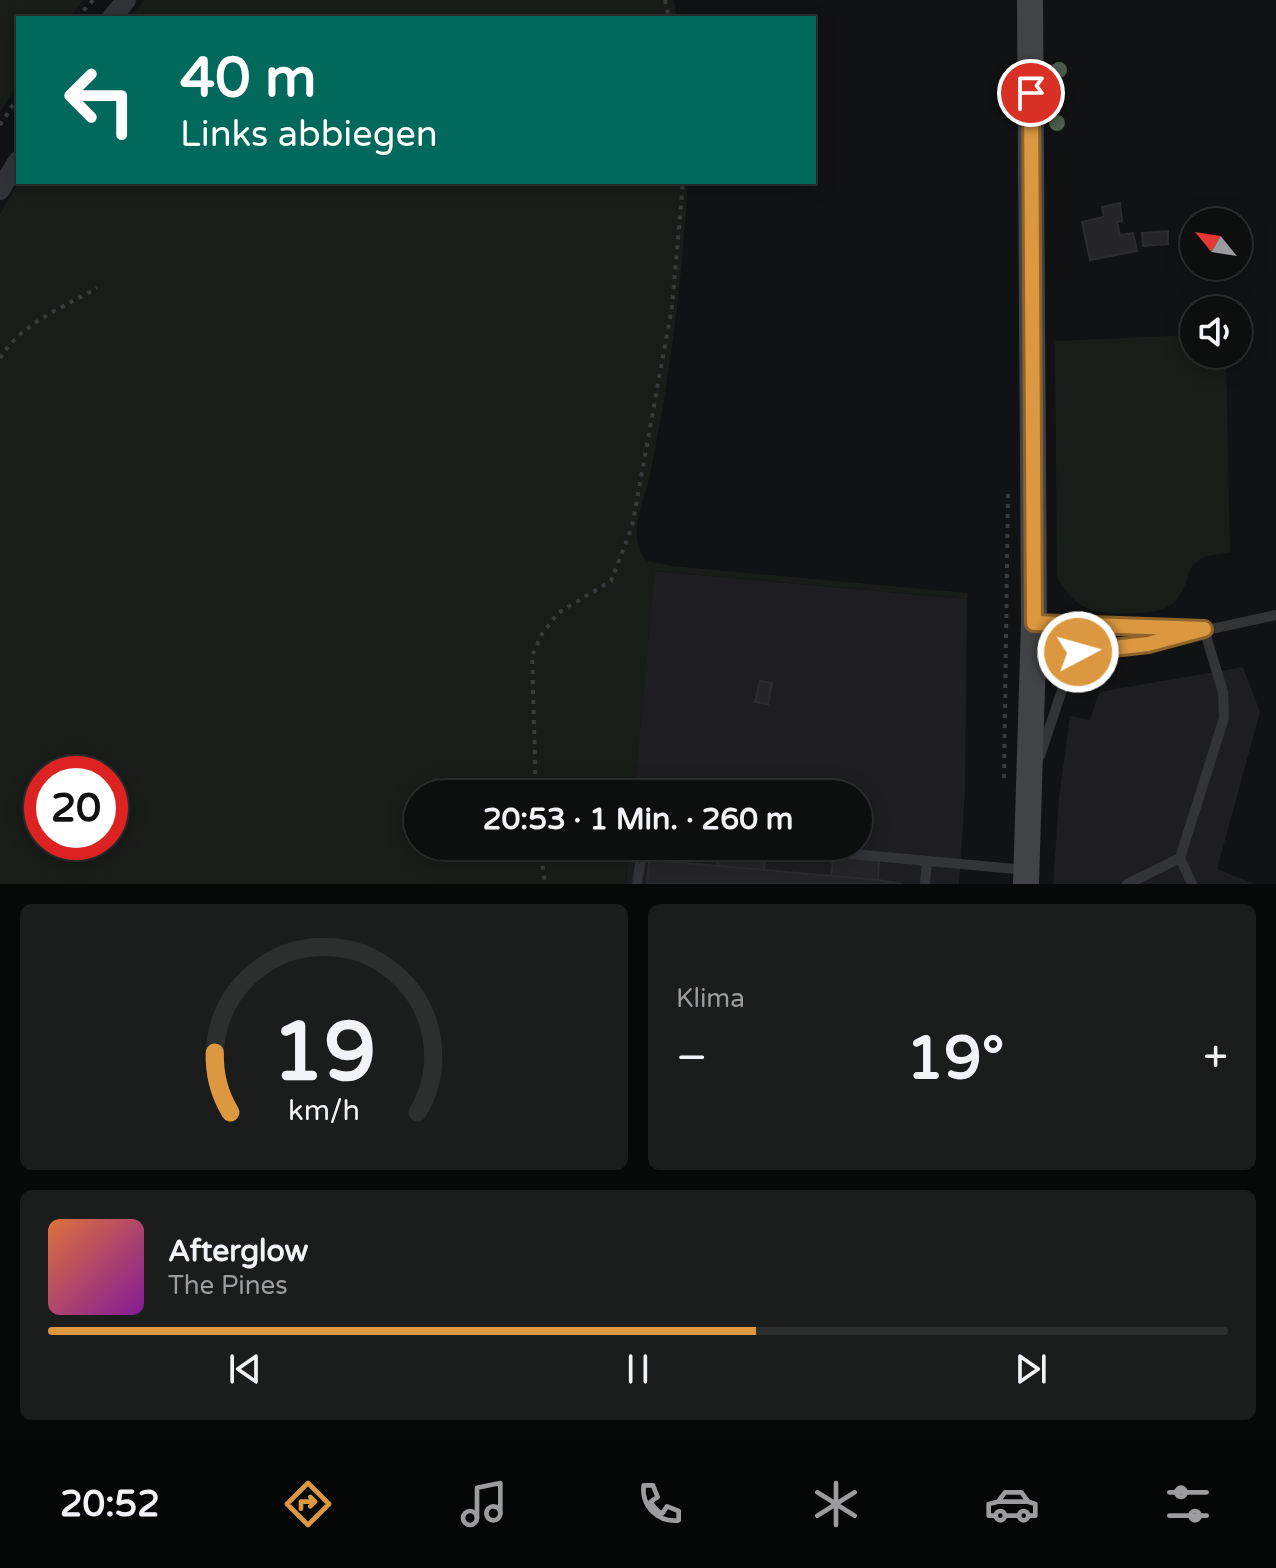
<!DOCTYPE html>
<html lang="de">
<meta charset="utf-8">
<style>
body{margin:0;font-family:"Varela Round",sans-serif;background:#1b1c1c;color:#f1f3f6;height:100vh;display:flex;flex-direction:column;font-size:30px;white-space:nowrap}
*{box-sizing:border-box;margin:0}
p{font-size:26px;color:#9a9c9e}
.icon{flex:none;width:44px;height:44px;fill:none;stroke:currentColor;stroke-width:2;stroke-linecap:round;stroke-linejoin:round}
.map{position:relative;height:884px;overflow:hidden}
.sheet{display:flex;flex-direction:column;gap:20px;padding:20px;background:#070808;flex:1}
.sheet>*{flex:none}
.banner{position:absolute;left:16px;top:16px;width:800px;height:168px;border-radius:0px;box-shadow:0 4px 20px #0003,0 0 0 2px #2d2e2e;background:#00695c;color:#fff;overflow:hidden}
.needle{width:52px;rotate:300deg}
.fabs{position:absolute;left:1180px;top:208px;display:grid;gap:16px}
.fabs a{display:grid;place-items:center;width:72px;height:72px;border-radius:50%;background:#0d0e0e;box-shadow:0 4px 20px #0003,0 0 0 2px #2d2e2e;font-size:40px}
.speed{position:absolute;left:24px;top:756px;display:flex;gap:16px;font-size:40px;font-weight:700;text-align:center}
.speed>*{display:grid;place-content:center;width:104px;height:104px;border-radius:50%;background:#0d0e0e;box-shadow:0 4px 20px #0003,0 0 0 2px #2d2e2e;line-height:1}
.speed .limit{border:12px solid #d22;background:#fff;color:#111}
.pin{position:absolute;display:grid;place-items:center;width:68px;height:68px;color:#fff;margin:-34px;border:4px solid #fff;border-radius:50%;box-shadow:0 2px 8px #0007}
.me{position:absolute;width:88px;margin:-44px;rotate:84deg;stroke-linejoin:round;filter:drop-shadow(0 0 6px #0008)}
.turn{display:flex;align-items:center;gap:28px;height:168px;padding:0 32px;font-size:36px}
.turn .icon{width:104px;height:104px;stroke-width:2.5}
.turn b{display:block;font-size:56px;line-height:68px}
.big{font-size:60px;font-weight:700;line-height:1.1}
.sheet .widget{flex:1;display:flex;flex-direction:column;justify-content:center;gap:12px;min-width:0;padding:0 28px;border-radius:12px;background:#1b1c1c}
.sheet .dial{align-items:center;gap:0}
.dial svg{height:208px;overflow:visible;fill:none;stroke:#2d2e2e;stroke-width:7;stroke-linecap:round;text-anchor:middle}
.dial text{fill:#f1f3f6;stroke:none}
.song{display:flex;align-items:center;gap:24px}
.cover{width:96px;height:96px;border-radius:12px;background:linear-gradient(135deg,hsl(20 70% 55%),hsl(290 70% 35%))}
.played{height:8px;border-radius:4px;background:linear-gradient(90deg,#dc9840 60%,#2d2e2e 60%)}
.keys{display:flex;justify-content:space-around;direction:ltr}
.heat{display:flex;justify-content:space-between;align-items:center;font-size:44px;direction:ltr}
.sheet .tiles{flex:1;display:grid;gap:20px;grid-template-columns:1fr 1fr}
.widget:last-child{grid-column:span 2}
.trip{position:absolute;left:404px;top:780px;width:468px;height:80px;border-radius:40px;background:#0d0e0e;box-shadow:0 4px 20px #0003,0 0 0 2px #2d2e2e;font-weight:700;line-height:80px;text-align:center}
.tabs{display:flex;height:128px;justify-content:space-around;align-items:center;background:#050606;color:#9a9c9e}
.tabs .icon{width:56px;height:56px}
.tabs .active{color:#dc9840}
.tabs b{font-size:36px;color:#f1f3f6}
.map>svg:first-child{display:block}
.built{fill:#1e1e20}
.green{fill:#181d19;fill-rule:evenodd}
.building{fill:#252527;stroke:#2c2c2f;stroke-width:2}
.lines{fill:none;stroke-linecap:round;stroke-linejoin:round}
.path{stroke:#393b3e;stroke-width:4;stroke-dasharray:4 6;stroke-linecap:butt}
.lane{stroke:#333437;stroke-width:10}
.street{stroke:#333437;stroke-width:20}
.secondary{stroke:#414347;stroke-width:26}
.tree{fill:#4d5d4d}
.route-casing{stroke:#8f632a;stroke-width:20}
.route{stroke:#dc9840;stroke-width:14}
</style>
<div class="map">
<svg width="1276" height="884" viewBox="0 0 1276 884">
<rect width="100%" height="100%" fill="#111213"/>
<g class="built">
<path d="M654,571L967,599L965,791L959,884H626L629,846H858V794H634Z"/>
<path d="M1243,667L1260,712L1217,869L1255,884H1053L1059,798L1070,716L1090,720L1099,692Z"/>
</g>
<g class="green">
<path d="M0,0H84L69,18H18V84L0,112Z"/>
<path d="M144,0H674L677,18H129Z"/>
<path d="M19,182H688C682,280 670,378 650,475C644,505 625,535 647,561L672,566L968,593L967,599L655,571L634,794H418V846H629L626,884H0V214ZM42,774H110V842H42Z"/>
<path d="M1194,335V354H1226L1230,553C1172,556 1200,582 1171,605C1155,617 1097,616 1081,605C1069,597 1064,589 1057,577L1055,341Z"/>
</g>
<g class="building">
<path d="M1120,203L1122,221L1117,222L1120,235L1133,233L1137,251L1090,260L1082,222L1104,217L1102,207Z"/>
<path d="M1168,231V244L1143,246L1142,233Z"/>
<path d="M760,681L772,683L768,704L755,702Z"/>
<path d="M719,847L766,851L764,870L717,866Z"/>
<path d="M833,857L879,861L878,880L831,877Z"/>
<path d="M649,860L878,880L902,884H647Z"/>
</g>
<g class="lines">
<g class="path">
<path d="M665,0L669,18"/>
<path d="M77,18L93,0"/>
<path d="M0,125L18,97"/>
<path d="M0,358C22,323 62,308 97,288"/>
<path d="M1004,778L1008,494"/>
<path d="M536,794L532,656L542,634L558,613L611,581L632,527L672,307L683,182"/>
<path d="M540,846L545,884"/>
</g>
<g class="lane">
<path d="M1034,623L1198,628"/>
<path d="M1034,652L1129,647L1276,615"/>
<path d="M1040,756L1063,687L1099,651"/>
<path d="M766,846L1027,870"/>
<path d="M637,884L643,846"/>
<path d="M925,884L927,861"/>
<path d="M1127,884L1180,858"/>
<path d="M1192,884L1180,858L1224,718L1223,692L1204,629"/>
</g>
<g class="street">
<path d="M112,18L126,0"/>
<path d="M0,190L18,161"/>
</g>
<path class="secondary" d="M1026,884L1034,623L1030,0"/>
</g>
<g class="tree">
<circle cx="1059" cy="70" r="8"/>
<circle cx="1057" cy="123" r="8"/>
</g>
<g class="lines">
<defs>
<path id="route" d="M1031,93L1034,623L1204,629L1148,644L1078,652"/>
</defs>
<use href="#route" class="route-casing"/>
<use href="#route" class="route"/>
</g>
</svg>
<div class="fabs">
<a><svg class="needle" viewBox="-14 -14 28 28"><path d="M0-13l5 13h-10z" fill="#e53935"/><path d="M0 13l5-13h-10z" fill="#9a9c9e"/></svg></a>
<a><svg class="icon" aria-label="sound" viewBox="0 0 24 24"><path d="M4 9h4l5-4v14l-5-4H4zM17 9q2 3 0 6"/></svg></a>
</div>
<div class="speed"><div class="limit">20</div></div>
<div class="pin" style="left:1031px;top:93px;background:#d93025"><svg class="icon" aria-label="arrive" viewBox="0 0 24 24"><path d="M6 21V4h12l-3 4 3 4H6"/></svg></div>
<svg class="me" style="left:1078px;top:652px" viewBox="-20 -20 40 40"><circle r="17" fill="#dc9840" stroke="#fff" stroke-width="3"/><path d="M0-11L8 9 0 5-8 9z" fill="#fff"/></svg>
<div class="trip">20:53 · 1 Min. · 260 m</div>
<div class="banner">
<div class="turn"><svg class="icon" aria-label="left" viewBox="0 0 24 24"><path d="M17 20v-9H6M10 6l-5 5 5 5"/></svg><div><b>40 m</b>Links abbiegen</div></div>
</div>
</div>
<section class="sheet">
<div class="tiles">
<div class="widget dial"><svg viewBox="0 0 100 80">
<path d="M14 69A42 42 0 1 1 86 69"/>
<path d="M14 69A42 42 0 0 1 8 46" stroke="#dc9840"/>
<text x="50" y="56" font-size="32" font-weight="700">19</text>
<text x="50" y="72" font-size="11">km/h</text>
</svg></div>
<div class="widget"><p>Klima</p>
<div class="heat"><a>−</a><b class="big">19°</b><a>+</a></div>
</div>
<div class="widget">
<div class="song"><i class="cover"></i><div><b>Afterglow</b><p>The Pines</p></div></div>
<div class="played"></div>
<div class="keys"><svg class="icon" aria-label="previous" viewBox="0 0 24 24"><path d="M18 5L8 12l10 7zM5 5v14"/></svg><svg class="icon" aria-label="pause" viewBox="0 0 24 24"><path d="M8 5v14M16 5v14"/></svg><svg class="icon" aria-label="next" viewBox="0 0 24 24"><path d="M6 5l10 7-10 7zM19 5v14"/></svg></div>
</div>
</div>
</section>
<nav class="tabs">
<b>20:52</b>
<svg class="icon active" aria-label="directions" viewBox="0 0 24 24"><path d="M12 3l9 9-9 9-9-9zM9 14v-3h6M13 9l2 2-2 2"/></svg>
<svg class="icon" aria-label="music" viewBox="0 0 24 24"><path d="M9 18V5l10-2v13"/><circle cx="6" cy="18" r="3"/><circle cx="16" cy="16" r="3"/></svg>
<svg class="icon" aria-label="phone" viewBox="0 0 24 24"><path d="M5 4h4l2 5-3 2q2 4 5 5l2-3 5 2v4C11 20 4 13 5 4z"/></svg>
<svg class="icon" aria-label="climate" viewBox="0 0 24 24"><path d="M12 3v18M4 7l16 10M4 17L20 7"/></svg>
<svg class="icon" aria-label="car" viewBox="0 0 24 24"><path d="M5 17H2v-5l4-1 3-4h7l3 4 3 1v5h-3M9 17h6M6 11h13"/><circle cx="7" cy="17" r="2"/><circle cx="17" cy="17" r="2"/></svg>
<svg class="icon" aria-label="filters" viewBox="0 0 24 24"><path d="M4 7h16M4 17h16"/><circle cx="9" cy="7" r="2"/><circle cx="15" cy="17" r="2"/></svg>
</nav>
